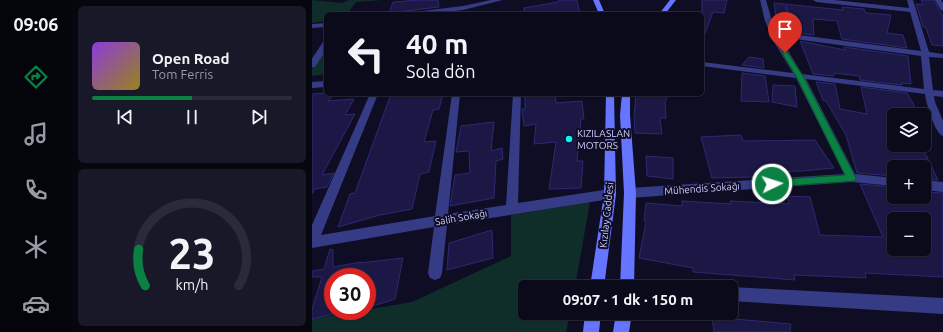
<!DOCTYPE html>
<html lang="tr">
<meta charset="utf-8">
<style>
body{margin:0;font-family:Ubuntu,sans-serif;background:#181828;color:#f1f3f6;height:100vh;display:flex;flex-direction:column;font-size:15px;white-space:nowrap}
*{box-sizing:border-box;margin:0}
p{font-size:13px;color:#999aa3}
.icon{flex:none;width:22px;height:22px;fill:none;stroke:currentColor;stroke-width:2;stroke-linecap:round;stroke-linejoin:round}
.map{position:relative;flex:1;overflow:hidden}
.details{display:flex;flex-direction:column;gap:6px;padding:6px;background:#06060f;width:240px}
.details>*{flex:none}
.banner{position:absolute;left:12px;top:12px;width:380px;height:84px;border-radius:6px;box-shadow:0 1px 3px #0004,0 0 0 1px #2a2b3a;background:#0a0a1b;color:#f1f3f6;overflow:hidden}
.buttons{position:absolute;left:575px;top:108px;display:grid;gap:8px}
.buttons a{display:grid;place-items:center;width:44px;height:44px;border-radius:6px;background:#0a0a1b;box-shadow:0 1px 3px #0004,0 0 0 1px #2a2b3a;font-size:20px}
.speed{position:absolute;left:12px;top:268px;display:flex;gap:8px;font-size:20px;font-weight:700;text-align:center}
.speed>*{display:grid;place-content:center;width:52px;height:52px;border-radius:50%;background:#0a0a1b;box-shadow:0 1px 3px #0004,0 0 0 1px #2a2b3a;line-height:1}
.speed .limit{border:6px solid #d22;background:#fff;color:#111}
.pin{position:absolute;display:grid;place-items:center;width:34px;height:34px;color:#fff;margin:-41px -17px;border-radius:50% 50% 50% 0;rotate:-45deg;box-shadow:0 0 4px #0007}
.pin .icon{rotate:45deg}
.me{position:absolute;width:44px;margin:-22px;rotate:86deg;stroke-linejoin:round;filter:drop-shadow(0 0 3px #0008)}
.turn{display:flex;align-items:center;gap:14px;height:84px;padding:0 16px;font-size:18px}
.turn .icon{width:52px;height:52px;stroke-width:2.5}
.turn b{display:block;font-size:28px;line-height:34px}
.details .widget{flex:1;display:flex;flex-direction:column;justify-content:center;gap:6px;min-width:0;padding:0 14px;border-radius:6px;background:#181828}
.details .dial{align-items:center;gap:0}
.dial svg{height:104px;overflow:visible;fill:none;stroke:#2a2b3a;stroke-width:7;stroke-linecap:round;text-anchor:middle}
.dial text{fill:#f1f3f6;stroke:none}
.song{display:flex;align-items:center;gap:12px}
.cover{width:48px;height:48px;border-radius:6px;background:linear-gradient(135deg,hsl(270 70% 55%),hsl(50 70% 35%))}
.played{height:4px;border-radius:2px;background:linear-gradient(90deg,#0b8043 50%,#2a2b3a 50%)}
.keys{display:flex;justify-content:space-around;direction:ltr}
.trip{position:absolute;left:206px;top:280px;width:220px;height:40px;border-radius:6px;background:#0a0a1b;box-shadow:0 1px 3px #0004,0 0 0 1px #2a2b3a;font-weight:600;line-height:40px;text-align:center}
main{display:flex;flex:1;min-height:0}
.menu{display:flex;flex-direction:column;width:72px;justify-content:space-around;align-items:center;background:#04040b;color:#999aa3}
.menu .icon{width:28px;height:28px}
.menu .on{color:#0b8043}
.menu b{font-size:18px;color:#f1f3f6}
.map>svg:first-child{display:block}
.green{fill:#0f2e29}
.building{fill:#1c1846;stroke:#2e2873;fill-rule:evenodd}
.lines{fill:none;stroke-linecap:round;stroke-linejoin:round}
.minor{fill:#353c85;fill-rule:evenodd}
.secondary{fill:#6675ff;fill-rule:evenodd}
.route{fill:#0b8043;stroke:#07532c}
.poi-dot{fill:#00faf6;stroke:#0e0d24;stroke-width:1.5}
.labels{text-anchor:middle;stroke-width:4;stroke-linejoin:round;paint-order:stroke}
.poi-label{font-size:10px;fill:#cfd0ff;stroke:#0e0d24;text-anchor:start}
.street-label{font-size:10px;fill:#cfd0ff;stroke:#0e0d24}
</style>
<main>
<nav class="menu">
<b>09:06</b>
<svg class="icon on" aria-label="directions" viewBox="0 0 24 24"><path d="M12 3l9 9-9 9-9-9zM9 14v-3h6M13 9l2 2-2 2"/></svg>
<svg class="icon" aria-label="music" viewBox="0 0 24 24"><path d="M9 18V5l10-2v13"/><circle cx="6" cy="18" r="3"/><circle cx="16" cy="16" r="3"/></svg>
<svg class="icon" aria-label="phone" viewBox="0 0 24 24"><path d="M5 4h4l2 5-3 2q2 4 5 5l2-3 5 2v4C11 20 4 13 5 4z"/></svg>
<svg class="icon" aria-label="climate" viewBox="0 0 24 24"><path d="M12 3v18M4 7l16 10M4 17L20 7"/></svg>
<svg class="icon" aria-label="car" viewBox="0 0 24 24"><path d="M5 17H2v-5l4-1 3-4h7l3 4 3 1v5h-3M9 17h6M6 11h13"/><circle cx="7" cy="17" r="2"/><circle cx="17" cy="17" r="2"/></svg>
</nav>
<section class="details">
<div class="widget">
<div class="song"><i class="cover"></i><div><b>Open Road</b><p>Tom Ferris</p></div></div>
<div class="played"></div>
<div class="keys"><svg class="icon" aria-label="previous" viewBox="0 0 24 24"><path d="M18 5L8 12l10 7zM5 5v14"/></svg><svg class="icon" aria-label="pause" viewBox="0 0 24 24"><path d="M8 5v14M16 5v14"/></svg><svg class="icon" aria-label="next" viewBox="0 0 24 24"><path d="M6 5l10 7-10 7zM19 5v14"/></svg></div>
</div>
<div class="widget dial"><svg viewBox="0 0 100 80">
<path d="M14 69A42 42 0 1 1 86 69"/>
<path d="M14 69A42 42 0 0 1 9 41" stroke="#0b8043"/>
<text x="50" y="56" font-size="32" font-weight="700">23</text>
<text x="50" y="72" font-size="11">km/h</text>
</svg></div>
</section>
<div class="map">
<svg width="631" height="332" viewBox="0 0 631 332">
<rect width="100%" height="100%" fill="#0e0d24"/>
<g class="green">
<path d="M0,0L30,3L37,0H70L44,2L35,14H14V21L0,23Z"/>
<path d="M14,38V74L0,76V58Z"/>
<path d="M278,202L263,287H213V313H258L254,332H0V319L100,302L199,256V215Z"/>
</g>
<g class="building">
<path d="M108,0H126L127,7L77,13L81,2Z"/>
<path d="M247,0H265L268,14H212V8L246,2Z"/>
<path d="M390,0H415L412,13L401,12L391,39H390Z"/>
<path d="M609,0H622L628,11L631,17V46L620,45L614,28L611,27L604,4L611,5Z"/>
<path d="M462,3L531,10L530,7L552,9L554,13L579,15L575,33L591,35L595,48L530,39L525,21L501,19L502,35L485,33L474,6L475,17L464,16Z"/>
<path d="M488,41L533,50L532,47L596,56L599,84L589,83L590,85L548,80L547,76L522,73V76L501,74Z"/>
<path d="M437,57L451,59L452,68L430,65Z"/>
<path d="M430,73L453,76L457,102L429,101Z"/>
<path d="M504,82L523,84L528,109L555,114L549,87L595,93L602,105L603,115H582V145H595L597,149L612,151L626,180L612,179V167H582V176L545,173L534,135L514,101L511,100Z"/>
<path d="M461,85L483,86L485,107L460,102Z"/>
<path d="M14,93L22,94L16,101L42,99L33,115L43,114L10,175L22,173L15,187L3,189L0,194V94Z"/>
<path d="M79,94H131L127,109L121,110L112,142L124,141L117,172L108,174L100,209L68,215L26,227L38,194L43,193Z"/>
<path d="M213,94H243L244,103L270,101L272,119H269L265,161H271L269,188L237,189L244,142L222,144L224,124L212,126L210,109H213Z"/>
<path d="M324,94H356L353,103L354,118H348L350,134L323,133L322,117Z"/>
<path d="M182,122L179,151L190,148L191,159L184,161L182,198L138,206L143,175L158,173L157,151L144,152L149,126Z"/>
<path d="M429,135L431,141L503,140L522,168L490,171L442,172L444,177L400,178L389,137Z"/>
<path d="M334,156L361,158V179L335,176Z"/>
<path d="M548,184L582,187V197H612V192L631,193V277L553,273L554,278L482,275L483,280L381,272V268L327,258L334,222L332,221L334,203L370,206V201L419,204L418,201L477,204L475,196L498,197L508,235L571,237ZM582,219H612V243L615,249H582Z"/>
<path d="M180,230L181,258L135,270L137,243Z"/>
<path d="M18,249L21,250V267L49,262L48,263L91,258L83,299L55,308V277H21V314L0,319V309L10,277H0V271L12,269Z"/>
<path d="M400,317L479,324L478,332H402Z"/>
</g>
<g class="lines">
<g class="minor">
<path d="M179,0H191L151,10L118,14H99L102,12L151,6Z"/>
<path d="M448,0H454L460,21L465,32L609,51L598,12L504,2L501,0H522L597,8L595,0H601L617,52L631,54V58L617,57L621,90L631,91V97L622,96L623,102L631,121V136C623,134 614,103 613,94L494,79L543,174L582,178V186L540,182L318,198L314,196L312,193L314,190L318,188L532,174L484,78L390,66V62L481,73L457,34L458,33L453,21ZM468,37L609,56L612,89L490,74Z"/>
<path d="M623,0H629L631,3V11L629,10Z"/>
<path d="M14,23V27L0,28V24Z"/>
<path d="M11,42H14V50L3,67H0V59Z"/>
<path d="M14,81V87L0,88V82Z"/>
<path d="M58,94H66L9,235L123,216L140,94H148L136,214L194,205L201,94H209L206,203L298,189L302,191L304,194L302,197L298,199L135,225L130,273L128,278L123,280L118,278L116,273L122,227L0,248V225Z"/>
<path d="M612,180L631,182V192L612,190Z"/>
<path d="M418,287H419L631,298V314L419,301Z"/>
</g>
<g class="secondary">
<path d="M281,0H287L293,14H287Z"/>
<path d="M358,0H364L353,14H347Z"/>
<path d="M294,94H302L304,194L292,287H278L292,194Z"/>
<path d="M310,94H318V115L324,193L322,287H308L312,193L308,115Z"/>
<path d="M273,313H289L287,332H271Z"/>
<path d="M304,313H320L317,332H301Z"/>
</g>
</g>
<path class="route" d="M471,52H475L491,76L544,178L543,181L460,187L457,186L456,184L457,181L460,180L533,175L484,76L470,53Z"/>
<circle class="poi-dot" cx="257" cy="139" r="4"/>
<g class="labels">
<g class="poi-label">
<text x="265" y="137">KIZILASLAN<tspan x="265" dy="12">MOTORS</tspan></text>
</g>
<g class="street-label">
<text transform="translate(390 188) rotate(-4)" y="4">Mühendis Sokağı</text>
<text transform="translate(294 215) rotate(-84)" y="4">Kızılay Caddesi</text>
<text transform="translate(149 217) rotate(-10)" y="4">Salih Sokağı</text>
</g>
</g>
</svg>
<div class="buttons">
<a><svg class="icon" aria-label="layers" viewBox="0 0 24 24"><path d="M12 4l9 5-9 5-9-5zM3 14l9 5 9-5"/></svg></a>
<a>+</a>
<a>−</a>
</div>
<div class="speed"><div class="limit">30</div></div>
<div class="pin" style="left:473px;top:53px;background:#d93025"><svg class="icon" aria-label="arrive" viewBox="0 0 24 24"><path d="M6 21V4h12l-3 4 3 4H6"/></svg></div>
<svg class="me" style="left:460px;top:184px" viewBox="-20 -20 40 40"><circle r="17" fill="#0b8043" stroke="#fff" stroke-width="3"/><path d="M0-11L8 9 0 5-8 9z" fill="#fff"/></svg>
<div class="trip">09:07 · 1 dk · 150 m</div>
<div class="banner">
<div class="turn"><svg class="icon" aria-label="left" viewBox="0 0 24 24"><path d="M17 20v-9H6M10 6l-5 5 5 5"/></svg><div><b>40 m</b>Sola dön</div></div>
</div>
</div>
</main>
